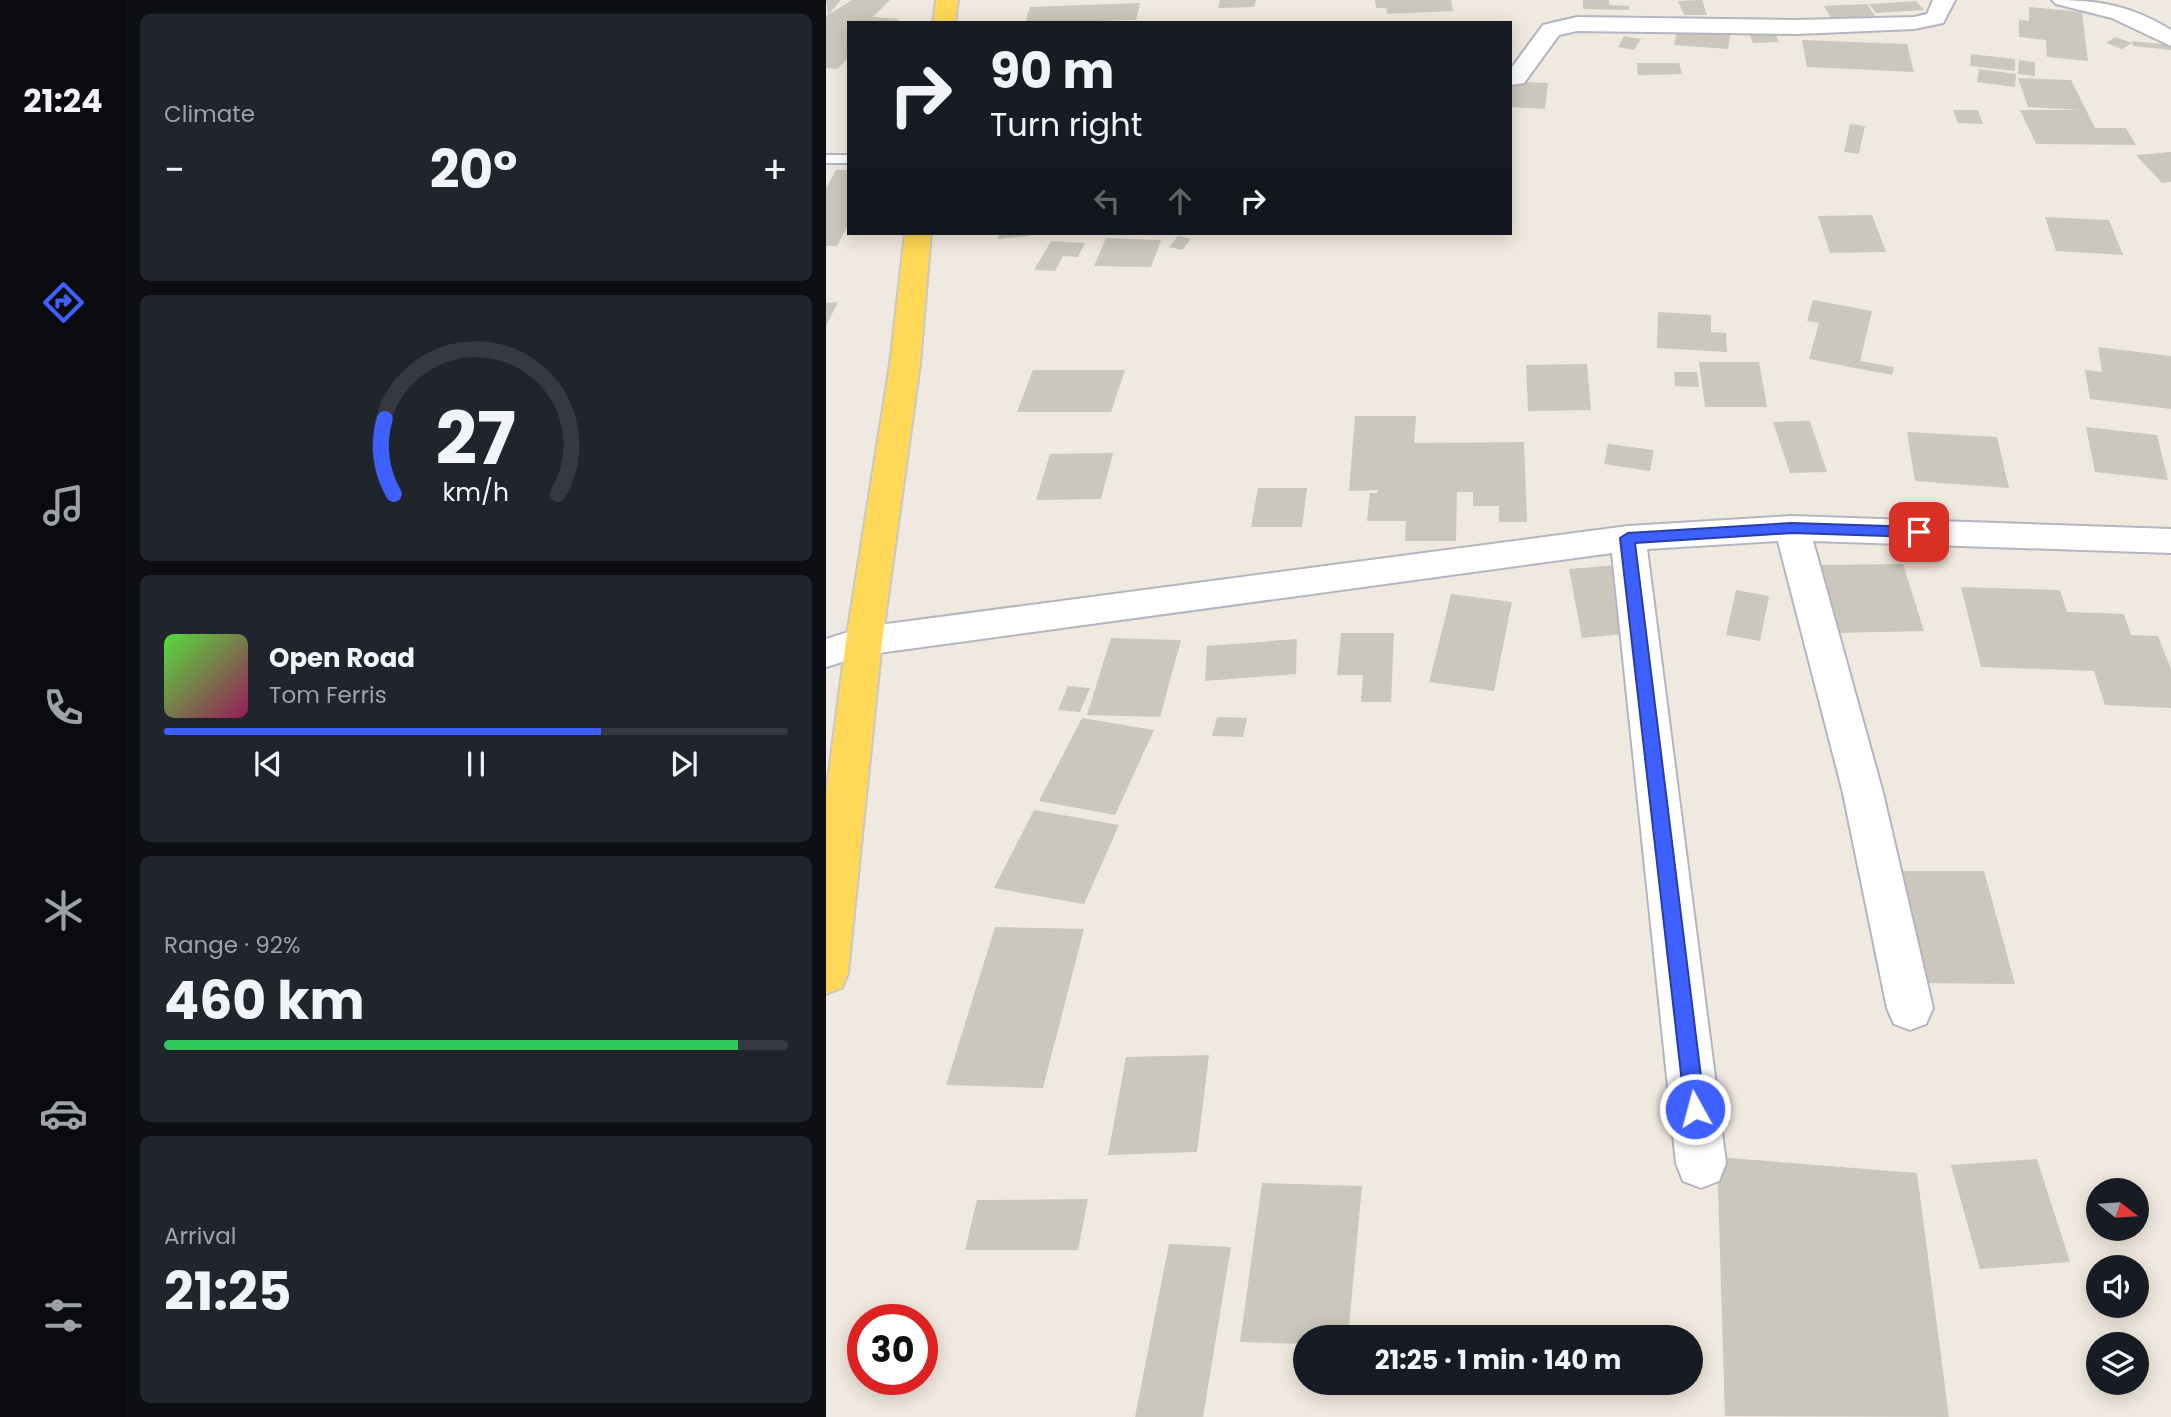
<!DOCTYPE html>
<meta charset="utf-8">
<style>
body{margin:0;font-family:Poppins,sans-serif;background:#20242c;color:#f1f3f6;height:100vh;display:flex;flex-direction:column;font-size:26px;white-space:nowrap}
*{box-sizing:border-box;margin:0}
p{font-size:23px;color:#9ea1a6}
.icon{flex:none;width:38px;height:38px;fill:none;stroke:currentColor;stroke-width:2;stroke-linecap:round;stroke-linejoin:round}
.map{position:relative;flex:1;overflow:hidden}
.side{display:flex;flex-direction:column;gap:14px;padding:14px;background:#0d0f14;width:700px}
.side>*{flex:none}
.top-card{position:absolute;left:21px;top:21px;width:665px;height:214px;border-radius:0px;box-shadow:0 4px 18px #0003;background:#171b24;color:#f1f3f6;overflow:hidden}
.needle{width:46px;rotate:107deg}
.fabs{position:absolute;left:1260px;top:1178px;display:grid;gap:14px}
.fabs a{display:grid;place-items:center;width:63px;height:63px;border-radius:50%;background:#171b24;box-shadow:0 4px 18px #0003;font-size:35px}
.speed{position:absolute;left:21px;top:1304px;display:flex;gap:14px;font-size:35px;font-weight:700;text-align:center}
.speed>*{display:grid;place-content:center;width:91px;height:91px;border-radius:50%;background:#171b24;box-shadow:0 4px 18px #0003;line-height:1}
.speed .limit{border:10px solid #d22;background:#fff;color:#111}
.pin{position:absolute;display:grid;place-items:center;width:60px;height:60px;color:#fff;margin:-30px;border-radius:14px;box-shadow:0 4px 10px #0006}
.me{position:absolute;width:77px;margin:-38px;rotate:353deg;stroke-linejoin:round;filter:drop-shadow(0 0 5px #0008)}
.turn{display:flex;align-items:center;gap:24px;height:147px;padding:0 28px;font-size:32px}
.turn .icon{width:91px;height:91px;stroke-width:2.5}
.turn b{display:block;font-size:49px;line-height:60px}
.lanes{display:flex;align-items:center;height:66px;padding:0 28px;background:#0003;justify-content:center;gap:35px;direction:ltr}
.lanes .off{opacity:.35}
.big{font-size:52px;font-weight:700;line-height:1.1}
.side .tile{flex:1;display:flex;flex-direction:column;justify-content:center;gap:10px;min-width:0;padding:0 24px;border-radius:10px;background:#20242c}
.side .dial{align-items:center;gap:0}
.dial svg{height:182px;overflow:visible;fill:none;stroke:#363941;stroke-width:7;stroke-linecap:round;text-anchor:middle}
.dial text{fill:#f1f3f6;stroke:none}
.song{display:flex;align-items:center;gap:21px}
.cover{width:84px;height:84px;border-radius:10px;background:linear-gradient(135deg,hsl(110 70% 55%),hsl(330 70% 35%))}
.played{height:7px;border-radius:4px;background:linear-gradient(90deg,#3d60ff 70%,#363941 70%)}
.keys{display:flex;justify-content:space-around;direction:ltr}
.heat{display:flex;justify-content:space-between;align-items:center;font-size:38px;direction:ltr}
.charge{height:10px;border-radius:5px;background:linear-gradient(90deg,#34c759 92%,#363941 0)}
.trip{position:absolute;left:467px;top:1325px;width:410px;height:70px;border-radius:35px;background:#171b24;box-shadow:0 4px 18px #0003;font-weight:700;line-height:70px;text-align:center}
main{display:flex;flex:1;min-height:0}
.tabs{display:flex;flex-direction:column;width:126px;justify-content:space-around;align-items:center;background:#090b0e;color:#9ea1a6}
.tabs .icon{width:49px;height:49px}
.tabs .current{color:#3d60ff}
.tabs b{font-size:32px;color:#f1f3f6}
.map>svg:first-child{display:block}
.building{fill:#cbc7bd}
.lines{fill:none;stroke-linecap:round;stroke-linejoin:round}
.lane-casing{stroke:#b3b5c2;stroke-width:4}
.street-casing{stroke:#b3b5c2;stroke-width:4}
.primary-casing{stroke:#c8c8c8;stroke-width:4}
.lane{fill:#fff;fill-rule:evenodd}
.street{fill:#fff;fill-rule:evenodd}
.primary{fill:#fed856;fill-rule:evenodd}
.route{fill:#3d60ff;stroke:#283ea6;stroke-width:2}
</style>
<main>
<nav class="tabs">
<b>21:24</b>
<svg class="icon current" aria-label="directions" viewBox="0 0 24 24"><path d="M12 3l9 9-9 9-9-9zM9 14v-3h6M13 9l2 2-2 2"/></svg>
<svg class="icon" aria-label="music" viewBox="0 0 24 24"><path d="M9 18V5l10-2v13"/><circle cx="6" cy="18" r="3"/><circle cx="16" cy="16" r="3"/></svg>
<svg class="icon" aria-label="phone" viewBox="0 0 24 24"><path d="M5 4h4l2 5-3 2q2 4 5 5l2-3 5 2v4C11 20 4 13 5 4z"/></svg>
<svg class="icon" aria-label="climate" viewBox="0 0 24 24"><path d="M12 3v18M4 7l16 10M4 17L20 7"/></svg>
<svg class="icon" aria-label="car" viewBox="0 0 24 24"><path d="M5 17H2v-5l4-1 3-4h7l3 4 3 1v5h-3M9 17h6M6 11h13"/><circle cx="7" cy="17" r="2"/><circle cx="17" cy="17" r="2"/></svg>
<svg class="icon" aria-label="filters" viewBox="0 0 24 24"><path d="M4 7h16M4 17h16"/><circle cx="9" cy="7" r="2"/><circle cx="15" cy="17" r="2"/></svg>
</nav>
<section class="side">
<div class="tile"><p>Climate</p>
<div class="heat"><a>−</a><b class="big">20°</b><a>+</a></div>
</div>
<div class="tile dial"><svg viewBox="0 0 100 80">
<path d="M14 69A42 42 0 1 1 86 69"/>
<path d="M14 69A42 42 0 0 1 10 36" stroke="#3d60ff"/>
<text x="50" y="56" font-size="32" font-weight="700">27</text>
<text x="50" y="72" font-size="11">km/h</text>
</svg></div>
<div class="tile">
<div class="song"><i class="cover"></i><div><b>Open Road</b><p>Tom Ferris</p></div></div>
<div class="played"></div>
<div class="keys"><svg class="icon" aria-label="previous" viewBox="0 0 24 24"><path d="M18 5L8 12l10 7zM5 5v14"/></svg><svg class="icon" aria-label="pause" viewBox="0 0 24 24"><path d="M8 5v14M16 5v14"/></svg><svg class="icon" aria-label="next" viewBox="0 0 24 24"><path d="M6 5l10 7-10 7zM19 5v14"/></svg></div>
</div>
<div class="tile"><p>Range · 92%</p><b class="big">460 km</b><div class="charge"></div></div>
<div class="tile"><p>Arrival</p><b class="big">21:25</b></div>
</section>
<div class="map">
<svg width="1345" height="1417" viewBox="0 0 1345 1417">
<rect width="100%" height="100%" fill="#f0e9df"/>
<g class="building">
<path d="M0,0H15L2,15Z"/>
<path d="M26,0H64L47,17L73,19L70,23H23V57L11,69L0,68V16Z"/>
<path d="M394,0H430L428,7L392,8Z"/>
<path d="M549,0H625L627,11L561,14L560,8H550Z"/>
<path d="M757,0H783V5L803,6V10L757,9Z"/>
<path d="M876,0L881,15H858L852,1Z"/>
<path d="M1090,1L1098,10L1050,13L1043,4Z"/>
<path d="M314,3L310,20L199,23L204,7Z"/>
<path d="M1041,4L1049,16L1005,18L998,6Z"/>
<path d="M1203,7L1256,12L1262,61L1221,57L1220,40L1193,37V20L1203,21Z"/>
<path d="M852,26L905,30L902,49L848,45Z"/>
<path d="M948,30L953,42L927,43L922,31Z"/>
<path d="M798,36L815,39L808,50L792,47Z"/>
<path d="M1289,37L1306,43L1296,49L1280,43Z"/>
<path d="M976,40L1081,44L1088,72L981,67Z"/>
<path d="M1306,41L1345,45V50L1307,46Z"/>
<path d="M1145,54L1189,59V71L1144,66Z"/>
<path d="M1193,60L1209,62V76L1192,74Z"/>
<path d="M811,63H853L856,74L812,75Z"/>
<path d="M1153,69L1190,74L1189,87L1151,82Z"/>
<path d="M1192,78L1245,80L1269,128H1300L1310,145L1210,144L1194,110H1255L1202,107Z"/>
<path d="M684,81L722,83L719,109L684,107Z"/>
<path d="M1127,110H1152L1157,124L1132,123Z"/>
<path d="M1024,124L1039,126L1033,154L1018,152Z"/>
<path d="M1345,152V182L1336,183L1310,155Z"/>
<path d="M10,170H23V223L11,246H0V188Z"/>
<path d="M1046,215L1060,252L1004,253L992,216Z"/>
<path d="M1219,217L1283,220L1297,255L1230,251Z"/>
<path d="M173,233H204L203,236L172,239Z"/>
<path d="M352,236L365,239L356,250L343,247Z"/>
<path d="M280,238L335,240L325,267L268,266Z"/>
<path d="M225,241L259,243L252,257L237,256L229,271L208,270Z"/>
<path d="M987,300L1046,311L1034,361L1068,367L1066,375L983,359L993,323L981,321Z"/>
<path d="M12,302L0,326V303Z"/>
<path d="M832,312L885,315V332L900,333L901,352L831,348Z"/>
<path d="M1272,347L1345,356V409L1264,399L1259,370L1276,372Z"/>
<path d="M873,362H933L941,407H879Z"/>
<path d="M761,364L765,410L702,411L700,365Z"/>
<path d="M207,370H299L285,412H191Z"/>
<path d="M848,372H871L873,387L849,386Z"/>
<path d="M529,416H590L588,443L698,442L701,522H673V506H647V492H631L630,541H579L580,521H541L544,493H551L552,490L523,491Z"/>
<path d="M984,421L1001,472L964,473L947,422Z"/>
<path d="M1260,427L1331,435L1342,480L1269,472Z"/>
<path d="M1081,432L1171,437L1183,488L1089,481Z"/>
<path d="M782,444L828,450L824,471L778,464Z"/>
<path d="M287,453L275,499L210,500L224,454Z"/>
<path d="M432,488H481L476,527H425Z"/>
<path d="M1077,564L1098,631L1012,633L995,565Z"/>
<path d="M792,565L808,633L756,638L743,569Z"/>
<path d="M1135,587L1234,590L1241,612L1298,614L1305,635L1332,636L1345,669V708L1279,705L1268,671L1155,667Z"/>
<path d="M910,590L943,596L934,641L900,635Z"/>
<path d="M625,594L686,602L668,691L603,682Z"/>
<path d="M515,633H568L565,702H535L537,675H511Z"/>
<path d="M285,638L355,640L334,717L261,715Z"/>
<path d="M471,639L470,674L379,681L381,646Z"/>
<path d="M242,686L264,688L254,712L232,710Z"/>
<path d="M391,717L421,718L417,737L386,736Z"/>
<path d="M256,718L328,730L289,815L213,801Z"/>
<path d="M208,810L293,825L258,904L168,888Z"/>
<path d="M1068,871H1158L1189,984L1093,983Z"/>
<path d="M169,927L258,929L217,1088L120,1085Z"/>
<path d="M383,1055L371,1152L282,1155L300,1057Z"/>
<path d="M891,1157L1091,1173L1123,1417L899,1416Z"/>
<path d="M1211,1159L1244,1262L1154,1269L1125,1165Z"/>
<path d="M436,1183L536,1186L522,1337H480V1344L414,1342Z"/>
<path d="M262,1199L252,1250H139L151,1200Z"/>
<path d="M343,1244L405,1247L377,1417H309Z"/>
</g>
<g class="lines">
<defs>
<rect id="lane" x="0" y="155" width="23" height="8"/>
<g id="street">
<path d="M1107,0H1129L1117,23L1088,29L971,34L751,31L733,35L698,83L684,85V70L717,25L751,17L971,20L1088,17L1101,14Z"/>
<path d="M1226,0C1273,0 1304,5 1345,30V46L1286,18L1230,4Z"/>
<path d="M966,516L1345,529V553L987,541L1057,793L1107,1008L1100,1024L1084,1030L1068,1024L1061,1008L1017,793L952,541L821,549L900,1163L893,1181L875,1188L857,1181L850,1163L786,553L38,655L0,667V639L38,627L802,526Z"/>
</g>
<g id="primary">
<path d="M110,0H132L129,23H107Z"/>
<path d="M79,233H105L94,364L56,641L22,973L16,988L0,994V795L20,641L64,364Z"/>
</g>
</defs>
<use href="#lane" class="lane-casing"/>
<use href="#street" class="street-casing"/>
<use href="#primary" class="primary-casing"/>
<use href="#lane" class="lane"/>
<use href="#street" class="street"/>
<use href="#primary" class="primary"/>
</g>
<path class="route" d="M966,523L1093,527L1100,532L1093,537L966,533L809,543L879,1109L876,1116L869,1119L861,1116L859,1109L794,538L802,533Z"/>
</svg>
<div class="fabs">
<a><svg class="needle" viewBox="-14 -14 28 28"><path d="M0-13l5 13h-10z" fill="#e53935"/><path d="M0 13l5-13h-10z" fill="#9ea1a6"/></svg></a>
<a><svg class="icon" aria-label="sound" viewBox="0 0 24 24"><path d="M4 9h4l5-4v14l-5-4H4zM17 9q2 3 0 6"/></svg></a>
<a><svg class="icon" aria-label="layers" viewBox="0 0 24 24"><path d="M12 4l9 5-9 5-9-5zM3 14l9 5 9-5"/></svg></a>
</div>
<div class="speed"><div class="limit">30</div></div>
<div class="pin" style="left:1093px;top:532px;background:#d93025"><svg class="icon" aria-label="arrive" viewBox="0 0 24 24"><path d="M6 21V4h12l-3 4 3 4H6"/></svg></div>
<svg class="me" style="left:869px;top:1109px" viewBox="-20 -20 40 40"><circle r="17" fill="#3d60ff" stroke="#fff" stroke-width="3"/><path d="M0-11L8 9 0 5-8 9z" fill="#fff"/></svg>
<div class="trip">21:25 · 1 min · 140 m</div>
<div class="top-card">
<div class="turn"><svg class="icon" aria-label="right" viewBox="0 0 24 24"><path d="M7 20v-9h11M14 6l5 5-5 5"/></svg><div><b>90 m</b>Turn right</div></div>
<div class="lanes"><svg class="icon off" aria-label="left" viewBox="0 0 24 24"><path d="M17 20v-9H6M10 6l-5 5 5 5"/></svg><svg class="icon off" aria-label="ahead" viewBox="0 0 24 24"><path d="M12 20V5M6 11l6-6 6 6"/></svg><svg class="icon" aria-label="right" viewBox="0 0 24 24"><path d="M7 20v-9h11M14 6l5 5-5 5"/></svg></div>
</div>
</div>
</main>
